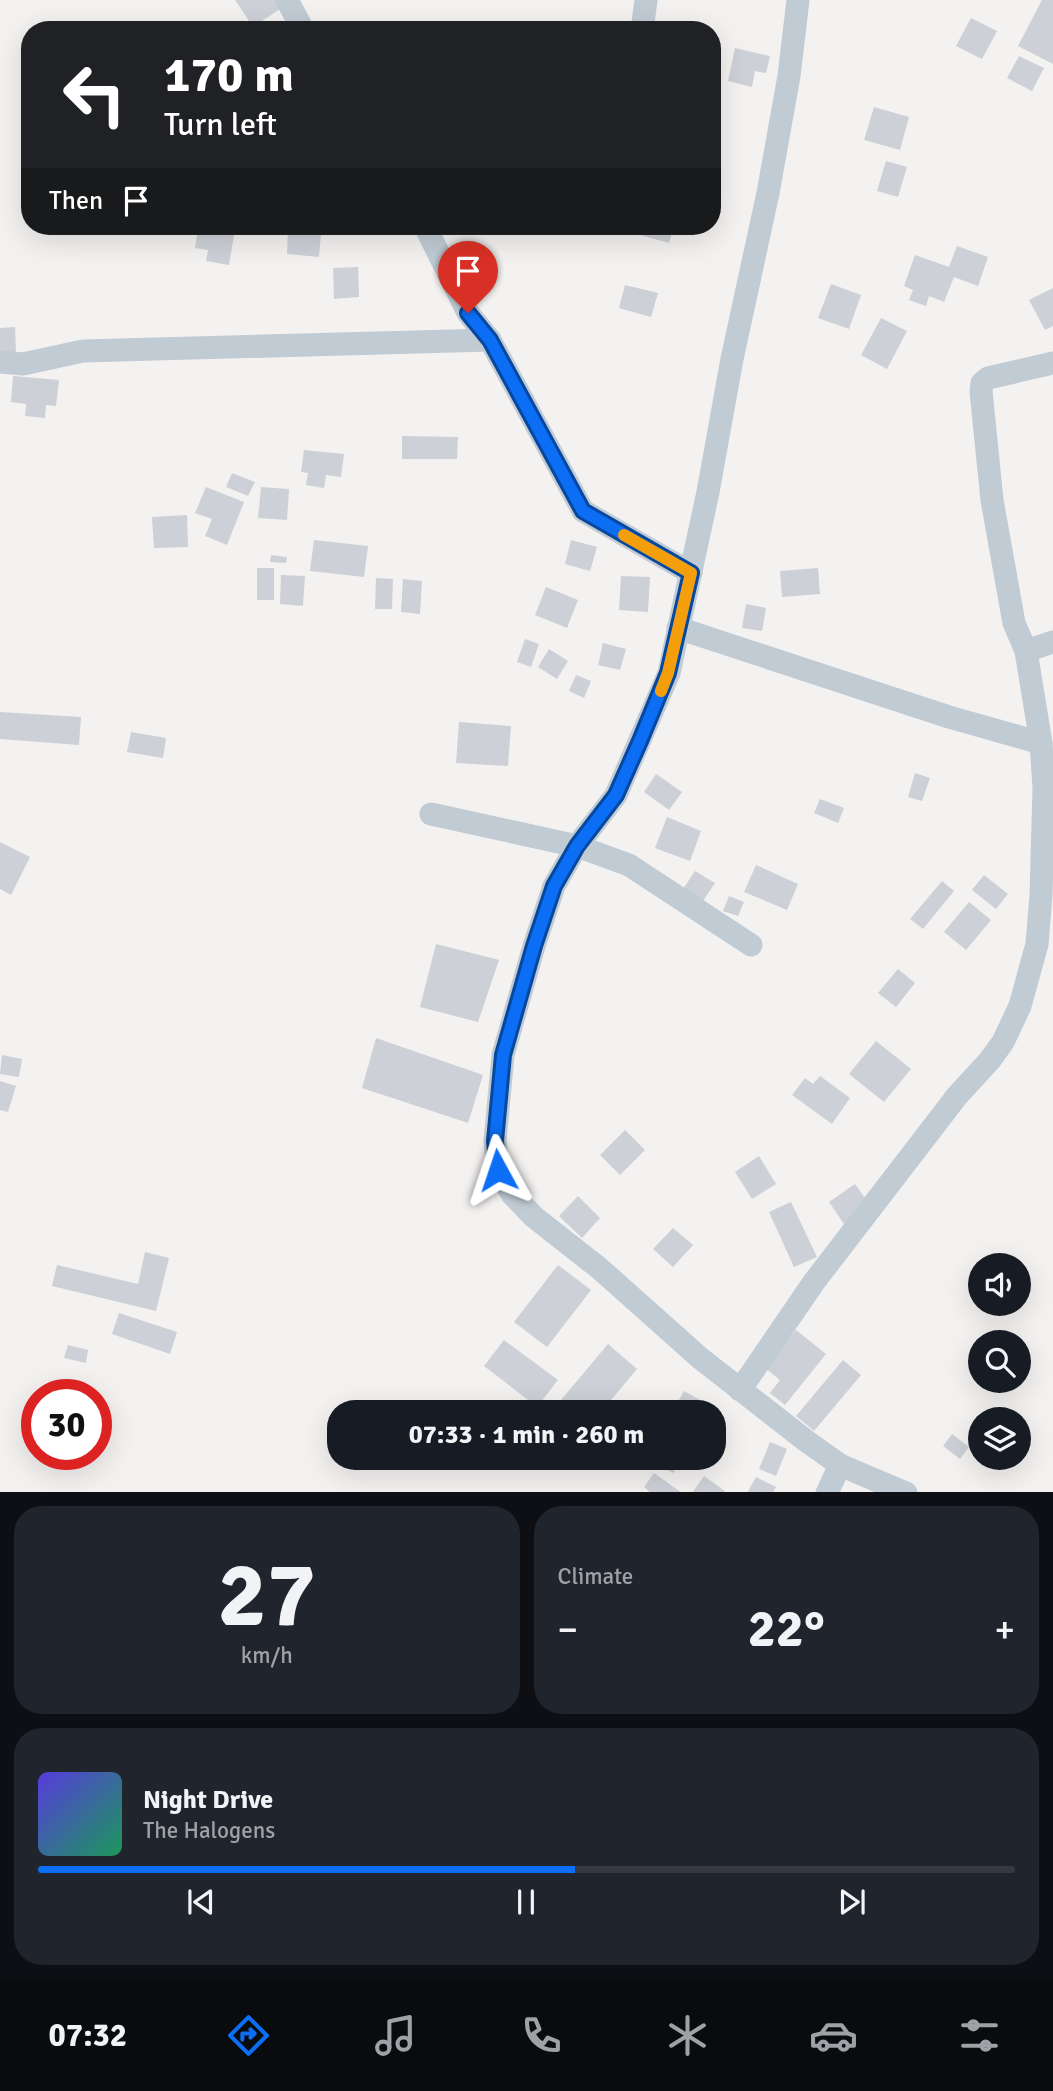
<!DOCTYPE html>
<meta charset="utf-8">
<style>
body{margin:0;font-family:Signika,sans-serif;background:#20242c;color:#f1f3f6;height:100vh;display:flex;flex-direction:column;font-size:26px;white-space:nowrap}
*{box-sizing:border-box;margin:0}
p{font-size:23px;color:#9ea1a6}
.icon{flex:none;width:38px;height:38px;fill:none;stroke:currentColor;stroke-width:2;stroke-linecap:round;stroke-linejoin:round}
.map{position:relative;height:1492px;overflow:hidden}
.sheet{display:flex;flex-direction:column;gap:14px;padding:14px;background:#0d0f14;flex:1}
.sheet>*{flex:none}
.top-card{position:absolute;left:21px;top:21px;width:700px;height:214px;border-radius:28px;box-shadow:0 7px 28px #0002;background:#202124;color:#fff;overflow:hidden}
.buttons{position:absolute;left:968px;top:1253px;display:grid;gap:14px}
.buttons a{display:grid;place-items:center;width:63px;height:63px;border-radius:50%;background:#171b24;box-shadow:0 7px 28px #0002;font-size:35px}
.speed{position:absolute;left:21px;top:1379px;display:flex;gap:14px;font-size:35px;font-weight:700;text-align:center}
.speed>*{display:grid;place-content:center;width:91px;height:91px;border-radius:50%;background:#171b24;box-shadow:0 7px 28px #0002;line-height:1}
.speed .limit{border:10px solid #d22;background:#fff;color:#111}
.pin{position:absolute;display:grid;place-items:center;width:60px;height:60px;color:#fff;margin:-72px -30px;border-radius:50% 50% 50% 0;rotate:-45deg;box-shadow:0 0 7px #0007}
.pin .icon{rotate:45deg}
.me{position:absolute;width:77px;margin:-38px;rotate:355deg;stroke-linejoin:round;filter:drop-shadow(0 0 5px #0008)}
.turn{display:flex;align-items:center;gap:24px;height:147px;padding:0 28px;font-size:32px}
.turn .icon{width:91px;height:91px;stroke-width:2.5}
.turn b{display:block;font-size:49px;line-height:60px}
.then{display:flex;align-items:center;height:66px;padding:0 28px;background:#0003;gap:14px;font-size:26px}
.big{font-size:52px;font-weight:800;line-height:1.1}
.sheet .tile{flex:1;display:flex;flex-direction:column;justify-content:center;gap:10px;min-width:0;padding:0 24px;border-radius:28px;background:#20242c}
.sheet .dial{align-items:center;gap:0}
.dial b{font-size:91px;line-height:1}
.song{display:flex;align-items:center;gap:21px}
.cover{width:84px;height:84px;border-radius:10px;background:linear-gradient(135deg,hsl(250 70% 55%),hsl(150 70% 35%))}
.played{height:7px;border-radius:4px;background:linear-gradient(90deg,#0b6ef4 55%,#363941 55%)}
.keys{display:flex;justify-content:space-around;direction:ltr}
.heat{display:flex;justify-content:space-between;align-items:center;font-size:38px;direction:ltr}
.sheet .tiles{flex:1;display:grid;gap:14px;grid-template-columns:1fr 1fr}
.tile:last-child{grid-column:span 2}
.trip{position:absolute;left:327px;top:1400px;width:399px;height:70px;border-radius:28px;background:#171b24;box-shadow:0 7px 28px #0002;font-weight:800;line-height:70px;text-align:center}
.dock{display:flex;height:112px;justify-content:space-around;align-items:center;background:#090b0e;color:#9ea1a6}
.dock .icon{width:49px;height:49px}
.dock .current{color:#0b6ef4}
.dock b{font-size:32px;color:#f1f3f6}
.map>svg:first-child{display:block}
.building{fill:#cdd0d6}
.lines{fill:none;stroke-linecap:round;stroke-linejoin:round}
.minor{stroke:#c1cbd4;stroke-width:23}
.route-casing{stroke:#07489f;stroke-width:18}
.route{stroke:#0b6ef4;stroke-width:12}
.slow{stroke:#f59e0b;stroke-width:12}
</style>
<div class="map">
<svg width="1053" height="1493" viewBox="0 0 1053 1493">
<rect width="100%" height="100%" fill="#f4f1f1"/>
<g class="building">
<path d="M235,0H279L283,7L253,27Z"/>
<path d="M1042,0H1053V64L1018,46Z"/>
<path d="M971,18L997,31L982,59L956,46Z"/>
<path d="M467,22L468,30H436V24Z"/>
<path d="M227,23L228,30H194V28Z"/>
<path d="M735,48L770,56L766,73L755,71L752,87L728,81Z"/>
<path d="M1019,56L1044,68L1032,91L1007,78Z"/>
<path d="M874,107L909,117L900,150L864,140Z"/>
<path d="M886,161L907,167L898,197L877,191Z"/>
<path d="M635,226H685L683,233L673,230L669,243L633,233Z"/>
<path d="M198,229L234,235L229,265L206,261L208,250L195,248Z"/>
<path d="M288,231L321,233L319,257L287,254Z"/>
<path d="M957,246L988,257L978,286L954,277L944,302L929,296L926,306L909,300L913,290L904,286L915,255L949,267Z"/>
<path d="M358,267L359,297L334,299L333,268Z"/>
<path d="M831,284L861,295L849,329L818,318Z"/>
<path d="M625,285L658,293L651,317L619,308Z"/>
<path d="M1053,288V326L1045,330L1029,300Z"/>
<path d="M881,318L907,331L887,369L861,355Z"/>
<path d="M15,327L16,353L0,354V328Z"/>
<path d="M13,376L59,380L56,406L46,405L45,418L25,416L26,404L11,402Z"/>
<path d="M402,436L458,437L457,459H402Z"/>
<path d="M304,450L344,454L341,477L326,475L324,488L306,485L308,473L301,472Z"/>
<path d="M232,473L255,482L248,496L226,487Z"/>
<path d="M206,487L244,502L227,545L205,536L212,519L195,513Z"/>
<path d="M261,487L289,489L287,520L258,518Z"/>
<path d="M187,515L188,547L154,548L152,517Z"/>
<path d="M314,540L368,546L364,577L310,571Z"/>
<path d="M571,540L597,547L590,571L565,564Z"/>
<path d="M271,555L287,557L286,563L270,562Z"/>
<rect x="257" y="568" width="17" height="32"/>
<path d="M818,568L820,594L782,597L780,571Z"/>
<path d="M281,575L305,576L303,606L280,604Z"/>
<path d="M621,576L650,577L648,612L619,610Z"/>
<path d="M376,578L393,579L392,609H375Z"/>
<path d="M403,579L422,581L420,614L401,612Z"/>
<path d="M546,587L578,600L567,628L535,615Z"/>
<path d="M746,604L766,608L762,631L742,628Z"/>
<path d="M525,639L539,644L531,667L517,662Z"/>
<path d="M603,643L626,649L620,670L598,665Z"/>
<path d="M549,649L568,661L557,679L538,667Z"/>
<path d="M576,675L591,681L584,698L569,691Z"/>
<path d="M0,712L81,717L79,745L0,739Z"/>
<path d="M459,722L511,726L508,766L456,763Z"/>
<path d="M131,732L166,738L163,758L127,752Z"/>
<path d="M915,773L930,778L922,801L908,797Z"/>
<path d="M656,774L682,792L669,810L644,792Z"/>
<path d="M820,799L844,808L838,823L814,813Z"/>
<path d="M667,817L701,831L690,861L655,848Z"/>
<path d="M0,842L30,857L11,895L0,889Z"/>
<path d="M756,865L798,884L787,910L744,892Z"/>
<path d="M695,871L715,883L703,901L683,889Z"/>
<path d="M984,875L1008,894L996,909L972,890Z"/>
<path d="M942,881L954,891L923,929L910,919Z"/>
<path d="M729,896L744,902L738,916L723,911Z"/>
<path d="M969,902L991,920L966,950L944,932Z"/>
<path d="M436,944L499,960L478,1022L420,1007Z"/>
<path d="M898,969L915,983L896,1007L878,993Z"/>
<path d="M376,1038L483,1075L468,1123L362,1088Z"/>
<path d="M876,1041L911,1069L884,1102L849,1074Z"/>
<path d="M2,1055L22,1059L19,1077L0,1074Z"/>
<path d="M820,1076L850,1098L832,1124L792,1095L805,1078L813,1084Z"/>
<path d="M0,1081L16,1086L8,1112L0,1110Z"/>
<path d="M625,1130L645,1150L620,1175L600,1155Z"/>
<path d="M759,1156L776,1184L752,1199L735,1172Z"/>
<path d="M855,1184L870,1205L844,1224L829,1202Z"/>
<path d="M578,1196L600,1218L582,1238L559,1216Z"/>
<path d="M791,1202L817,1257L794,1267L769,1212Z"/>
<path d="M673,1228L693,1245L673,1267L653,1249Z"/>
<path d="M145,1252L169,1258L156,1311L52,1286L57,1265L138,1284Z"/>
<path d="M558,1265L591,1290L547,1347L514,1322Z"/>
<path d="M119,1313L177,1332L170,1354L112,1334Z"/>
<path d="M796,1330L826,1354L785,1405L770,1393L780,1380L765,1368Z"/>
<path d="M504,1340L558,1380L537,1407L484,1366Z"/>
<path d="M608,1344L637,1369L601,1412H551Z"/>
<path d="M68,1345L88,1350L86,1363L64,1358Z"/>
<path d="M843,1360L861,1375L814,1431L796,1416Z"/>
<path d="M684,1391L711,1406L708,1412H672Z"/>
<path d="M952,1434L969,1447L960,1459L943,1446Z"/>
<path d="M770,1442L787,1449L776,1476L759,1469Z"/>
<path d="M647,1458H682L673,1473Z"/>
<path d="M654,1473L682,1493H651L644,1487Z"/>
<path d="M704,1476L725,1491L723,1493H692Z"/>
<path d="M756,1477L776,1487L773,1493H747Z"/>
</g>
<g class="lines">
<g class="minor">
<path d="M287,0L303,30"/>
<path d="M798,0L789,76L768,193L732,359L708,492L669,673L616,795L577,846L554,886L534,946L503,1055L495,1141L498,1170L512,1194L534,1217L599,1268L700,1358L805,1440L840,1465L906,1493"/>
<path d="M642,30L646,0"/>
<path d="M425,226L468,313L490,340L583,511L691,573"/>
<path d="M0,362L23,364L83,351L490,340"/>
<path d="M678,628L949,717L1041,743"/>
<path d="M1026,651L1053,642"/>
<path d="M431,814L577,846L629,865L751,945"/>
<path d="M740,1390L814,1282L957,1096L990,1060L1003,1042L1020,1006L1037,944L1041,895L1044,787L1041,743L1026,651L1014,623L992,500L981,391L982,383L988,378L1053,363"/>
<path d="M827,1493L840,1465"/>
</g>
</g>
<g class="lines">
<defs>
<path id="route" d="M468,313L490,340L583,511L691,573L668,673L640,741L616,795L577,846L554,886L534,946L503,1055L495,1141L498,1170"/>
</defs>
<use href="#route" class="route-casing"/>
<use href="#route" class="route"/>
<path class="slow" d="M624,535L691,573L668,673L661,691"/>
</g>
</svg>
<div class="buttons">
<a><svg class="icon" aria-label="sound" viewBox="0 0 24 24"><path d="M4 9h4l5-4v14l-5-4H4zM17 9q2 3 0 6"/></svg></a>
<a><svg class="icon" aria-label="search" viewBox="0 0 24 24"><circle cx="10" cy="10" r="6"/><path d="M15 15l6 6"/></svg></a>
<a><svg class="icon" aria-label="layers" viewBox="0 0 24 24"><path d="M12 4l9 5-9 5-9-5zM3 14l9 5 9-5"/></svg></a>
</div>
<div class="speed"><div class="limit">30</div></div>
<div class="pin" style="left:468px;top:313px;background:#d93025"><svg class="icon" aria-label="arrive" viewBox="0 0 24 24"><path d="M6 21V4h12l-3 4 3 4H6"/></svg></div>
<svg class="me" style="left:498px;top:1170px" viewBox="-20 -20 40 40"><path d="M0-17L14 15 0 8-14 15z" fill="#0b6ef4" stroke="#fff" stroke-width="4"/></svg>
<div class="trip">07:33 · 1 min · 260 m</div>
<div class="top-card">
<div class="turn"><svg class="icon" aria-label="left" viewBox="0 0 24 24"><path d="M17 20v-9H6M10 6l-5 5 5 5"/></svg><div><b>170 m</b>Turn left</div></div>
<div class="then">Then<svg class="icon" aria-label="arrive" viewBox="0 0 24 24"><path d="M6 21V4h12l-3 4 3 4H6"/></svg></div>
</div>
</div>
<section class="sheet">
<div class="tiles">
<div class="tile dial"><b>27</b><p>km/h</p></div>
<div class="tile"><p>Climate</p>
<div class="heat"><a>−</a><b class="big">22°</b><a>+</a></div>
</div>
<div class="tile">
<div class="song"><i class="cover"></i><div><b>Night Drive</b><p>The Halogens</p></div></div>
<div class="played"></div>
<div class="keys"><svg class="icon" aria-label="previous" viewBox="0 0 24 24"><path d="M18 5L8 12l10 7zM5 5v14"/></svg><svg class="icon" aria-label="pause" viewBox="0 0 24 24"><path d="M8 5v14M16 5v14"/></svg><svg class="icon" aria-label="next" viewBox="0 0 24 24"><path d="M6 5l10 7-10 7zM19 5v14"/></svg></div>
</div>
</div>
</section>
<nav class="dock">
<b>07:32</b>
<svg class="icon current" aria-label="directions" viewBox="0 0 24 24"><path d="M12 3l9 9-9 9-9-9zM9 14v-3h6M13 9l2 2-2 2"/></svg>
<svg class="icon" aria-label="music" viewBox="0 0 24 24"><path d="M9 18V5l10-2v13"/><circle cx="6" cy="18" r="3"/><circle cx="16" cy="16" r="3"/></svg>
<svg class="icon" aria-label="phone" viewBox="0 0 24 24"><path d="M5 4h4l2 5-3 2q2 4 5 5l2-3 5 2v4C11 20 4 13 5 4z"/></svg>
<svg class="icon" aria-label="climate" viewBox="0 0 24 24"><path d="M12 3v18M4 7l16 10M4 17L20 7"/></svg>
<svg class="icon" aria-label="car" viewBox="0 0 24 24"><path d="M5 17H2v-5l4-1 3-4h7l3 4 3 1v5h-3M9 17h6M6 11h13"/><circle cx="7" cy="17" r="2"/><circle cx="17" cy="17" r="2"/></svg>
<svg class="icon" aria-label="filters" viewBox="0 0 24 24"><path d="M4 7h16M4 17h16"/><circle cx="9" cy="7" r="2"/><circle cx="15" cy="17" r="2"/></svg>
</nav>
